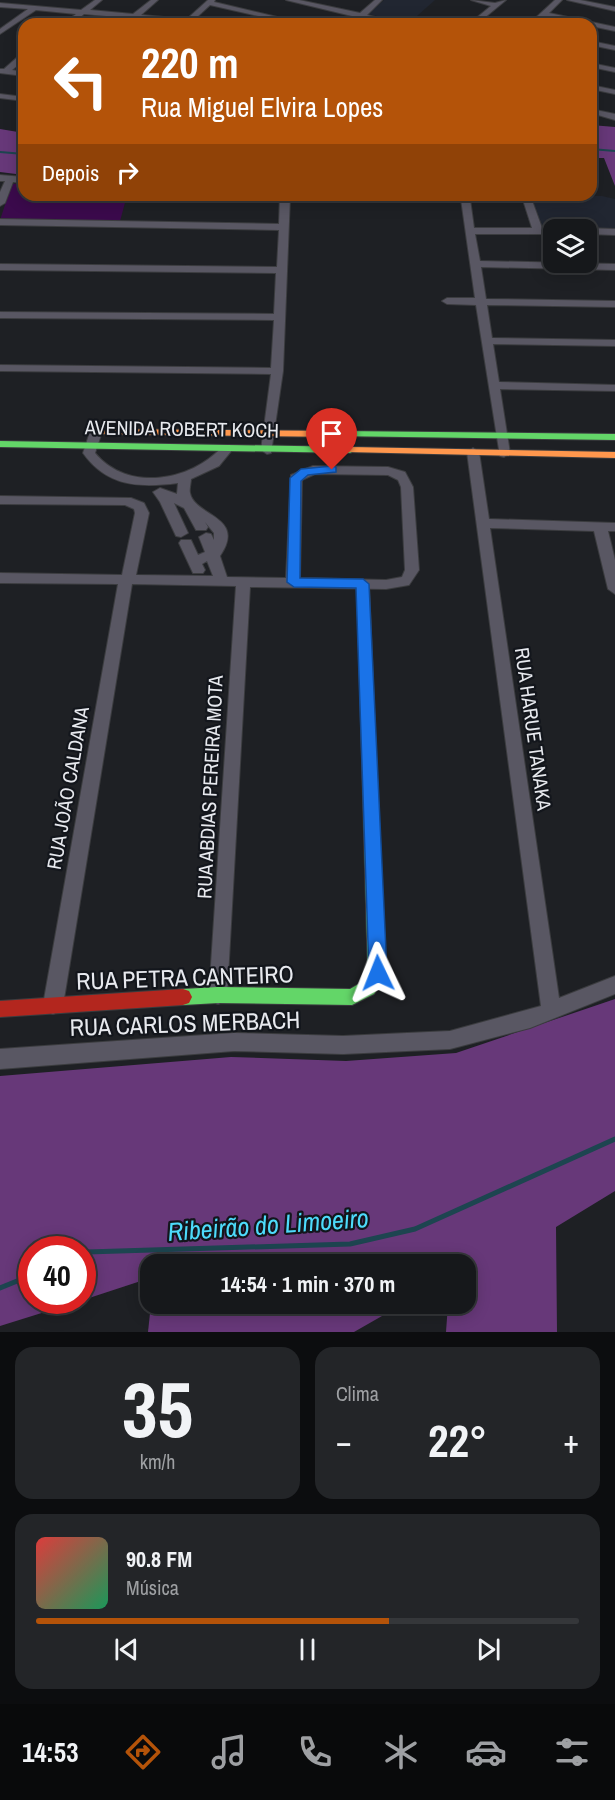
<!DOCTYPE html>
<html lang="pt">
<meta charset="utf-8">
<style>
body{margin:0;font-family:"Archivo Narrow",sans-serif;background:#232528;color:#f1f3f6;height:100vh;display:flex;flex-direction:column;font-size:22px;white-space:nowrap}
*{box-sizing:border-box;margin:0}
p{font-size:20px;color:#9ea0a3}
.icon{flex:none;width:33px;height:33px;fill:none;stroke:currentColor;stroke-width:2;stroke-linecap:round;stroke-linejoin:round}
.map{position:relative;height:1332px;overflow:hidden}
.details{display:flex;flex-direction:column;gap:15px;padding:15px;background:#0c0d0f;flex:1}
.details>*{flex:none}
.guide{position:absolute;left:18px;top:18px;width:579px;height:183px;border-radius:18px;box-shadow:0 3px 15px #0003,0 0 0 2px #35373a;background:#b45309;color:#fff;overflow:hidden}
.fabs{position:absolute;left:543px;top:219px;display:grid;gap:12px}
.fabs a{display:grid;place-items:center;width:54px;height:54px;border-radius:12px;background:#16181b;box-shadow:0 3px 15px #0003,0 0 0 2px #35373a;font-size:30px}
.speed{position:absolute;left:18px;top:1236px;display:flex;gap:12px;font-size:30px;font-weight:700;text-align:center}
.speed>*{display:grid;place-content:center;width:78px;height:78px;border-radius:50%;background:#16181b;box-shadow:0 3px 15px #0003,0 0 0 2px #35373a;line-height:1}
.speed .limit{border:9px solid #d22;background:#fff;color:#111}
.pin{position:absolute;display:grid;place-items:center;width:51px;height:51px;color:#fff;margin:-62px -26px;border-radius:50% 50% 50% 0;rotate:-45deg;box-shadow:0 0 6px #0007}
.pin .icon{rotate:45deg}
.me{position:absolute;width:66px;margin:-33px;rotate:358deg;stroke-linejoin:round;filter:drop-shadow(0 0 4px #0008)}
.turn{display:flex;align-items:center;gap:21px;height:126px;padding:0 24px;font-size:27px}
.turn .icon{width:78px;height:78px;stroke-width:2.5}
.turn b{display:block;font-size:42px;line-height:51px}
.then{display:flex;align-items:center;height:57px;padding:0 24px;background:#0003;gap:12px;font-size:22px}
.big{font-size:45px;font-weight:700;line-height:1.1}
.details .card{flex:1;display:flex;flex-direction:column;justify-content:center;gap:9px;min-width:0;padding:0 21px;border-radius:18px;background:#232528}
.details .dial{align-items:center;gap:0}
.dial b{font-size:78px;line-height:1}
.song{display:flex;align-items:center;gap:18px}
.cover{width:72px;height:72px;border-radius:9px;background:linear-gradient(135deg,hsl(0 70% 55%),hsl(150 70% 35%))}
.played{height:6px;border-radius:3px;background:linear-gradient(90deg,#b45309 65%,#35373a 65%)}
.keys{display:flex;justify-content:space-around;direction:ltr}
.heat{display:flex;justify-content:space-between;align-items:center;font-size:33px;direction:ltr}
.details .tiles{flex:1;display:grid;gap:15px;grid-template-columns:1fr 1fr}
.card:last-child{grid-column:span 2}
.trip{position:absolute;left:140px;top:1254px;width:336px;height:60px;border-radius:18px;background:#16181b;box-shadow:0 3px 15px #0003,0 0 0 2px #35373a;font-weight:700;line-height:60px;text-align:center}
.tab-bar{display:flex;height:96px;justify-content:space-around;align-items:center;background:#090a0b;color:#9ea0a3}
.tab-bar .icon{width:42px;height:42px}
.tab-bar .selected{color:#b45309}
.tab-bar b{font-size:27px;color:#f1f3f6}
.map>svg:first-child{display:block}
.built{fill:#212631}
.green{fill:#3b0a4c}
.forest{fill:#673879}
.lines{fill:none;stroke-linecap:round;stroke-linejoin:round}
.stream-far1{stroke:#1d4550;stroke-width:2}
.stream{stroke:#1d4550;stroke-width:5}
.street-casing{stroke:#3b3c3f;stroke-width:2}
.fast-casing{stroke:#3b3c3f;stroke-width:2}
.slow-casing{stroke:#3b3c3f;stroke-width:2}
.jam-casing{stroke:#3b3c3f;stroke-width:2}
.street{fill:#595763;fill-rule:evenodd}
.fast{fill:#63d668;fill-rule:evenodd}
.slow{fill:#ff974d;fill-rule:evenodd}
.jam{fill:#b3261e;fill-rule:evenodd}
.route{fill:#1a73e8;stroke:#114b97;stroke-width:1.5}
.labels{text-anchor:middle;stroke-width:4.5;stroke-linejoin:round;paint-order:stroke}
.street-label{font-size:20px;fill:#e7e9ee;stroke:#13161c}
.near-street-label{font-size:24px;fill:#e7e9ee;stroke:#13161c}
.near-water-label{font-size:26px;font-style:italic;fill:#4ddbfb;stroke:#13161c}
</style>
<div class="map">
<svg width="615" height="1332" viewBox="0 0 615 1332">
<rect width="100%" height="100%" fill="#1e2024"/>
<g class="built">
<path d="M384,0H435L409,23L368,14Z"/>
<path d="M531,196H602L615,199V229H541Z"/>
</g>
<path class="green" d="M24,183V195H127L119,225L0,220L12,184Z"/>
<g class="forest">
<path d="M591,125L615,127V186L604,158H591Z"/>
<path d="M0,129L24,133V175L0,172Z"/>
<path d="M615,999V1191L556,1227L557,1332H446L448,1304H465V1264H150V1278L83,1300L82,1250H32V1300L80,1301L0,1326V1076L231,1057L346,1061L456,1053Z"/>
<path d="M151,1304H403L354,1332H148Z"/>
</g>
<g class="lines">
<g class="stream-far1">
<path d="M591,149L615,151"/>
<path d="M0,152L24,154"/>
</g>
<g class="stream">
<path d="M82,1254L87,1252L350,1244L415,1229L615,1139"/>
<path d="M0,1288L32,1275"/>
</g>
<defs>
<g id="street">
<path d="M95,0H102L90,10L133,14L151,0H158L141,15L187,19L208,0H215L214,2L307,24H293L210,5L196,18L216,24L192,21L189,24L136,19L131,21L128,18L84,14L72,24H63L76,14L36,10L0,34V29L28,9L0,7V3L81,10Z"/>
<path d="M286,0H299L360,13L375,0H382L367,15L404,24H390L363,18L357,22L353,20L356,17Z"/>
<path d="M471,0L495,3L506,0L477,24H469L491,6Z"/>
<path d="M555,0H562L549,13L615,27V31L591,26V24L545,16L537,24H529Z"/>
<path d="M567,0H580L615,7V11Z"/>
<path d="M591,41L615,46V50L591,45Z"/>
<path d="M21,54H24V60L12,70L24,72V76L0,73V69H4Z"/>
<path d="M591,63L615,68V72L591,67Z"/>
<path d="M591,85L615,90V94L591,89Z"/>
<path d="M0,94L24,97V101L0,98Z"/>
<path d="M591,109L615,114V120L591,113Z"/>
<path d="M0,175L24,177V183L13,182L5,203L0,206V192L5,181H0Z"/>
<path d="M280,195H530L542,228L558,230H554V234H475L480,261L615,264V270L481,267L486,299L615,301V307L487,305L492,338L615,340V346L493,344L499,382L615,385V391L500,389L510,453L504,457L500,456L476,305L447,304L442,301L447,298H475L461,199L290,197L283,371L271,453L267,454L261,450L271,374L0,371V365L271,368L274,320L0,318V312L274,314L276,273L0,270V264L277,267L279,230L0,225V219L279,224ZM470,199L523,200L532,228H474Z"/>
<path d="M586,228L615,229V235L586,234V230H582Z"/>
<path d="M96,428L102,432L95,453C127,492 190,482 222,447H230L232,450L219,466L191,479C191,483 189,489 190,493C195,517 247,516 220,556L227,577L286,578L291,475L313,466L388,467L405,472L413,487L419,570L409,585L386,589L250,587L227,995L225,1001L218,1004L211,1001L209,995L236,586L132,584L63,1005L60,1011L53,1014L46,1011L43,1005L118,584L0,583V573L122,575L135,513L134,509L125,505L0,504V496L131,498L144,503L149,513L136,575L213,576L207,561L202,564L205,570L203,573H193L179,543L181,540H191L198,555L205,552L199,537L206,533L211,534L214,540V533L205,522L208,527L206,530H196L184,508L174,503L188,533L181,537L176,536L160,502L153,492L160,488L177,494L178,483C140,488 107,487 83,453L90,432ZM315,474L388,475L398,480L401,487L405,570L402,577L386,580L300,578L302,480Z"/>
<path d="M473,448L479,452L489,519L615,523V531H608L615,560V594L608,589L594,531L490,528L559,998L615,976V994L530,1028L450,1049L343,1054L234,1051L0,1069V1049L234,1033L343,1036L450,1031L541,1006L467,452Z"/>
</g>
<g id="fast">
<path d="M338,431L615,434V440L334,436V432Z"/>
<path d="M0,441L350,447L356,450L350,453L0,447Z"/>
<path d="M363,580L369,584L385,978L374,994L352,1005L218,1003L183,1005L177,1003L174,997L177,991L183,989L218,987L350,989L362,982L368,975L357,584Z"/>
</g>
<g id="slow">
<path d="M98,429L338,431L343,434L338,437L94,434V430Z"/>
<path d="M350,447L615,452V458L346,452L344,450Z"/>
</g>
<path id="jam" d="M183,989L189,991L192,997L189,1003L183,1005L0,1017V1001Z"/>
</defs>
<use href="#street" class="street-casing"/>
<use href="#fast" class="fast-casing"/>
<use href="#slow" class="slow-casing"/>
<use href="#jam" class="jam-casing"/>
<use href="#street" class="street"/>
<use href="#fast" class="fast"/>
<use href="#slow" class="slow"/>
<use href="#jam" class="jam"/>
</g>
<path class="route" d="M332,466L336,467V472L308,475L301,481L300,578L363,579L369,584L387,973L384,978L378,981L372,978L369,973L356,588L294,587L287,582L290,478L301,469Z"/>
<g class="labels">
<g class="street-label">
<text transform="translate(182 429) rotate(1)" y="7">AVENIDA ROBERT KOCH</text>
<text transform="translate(533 729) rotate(82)" y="7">RUA HARUE TANAKA</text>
<text transform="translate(210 787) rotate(-87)" y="7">RUA ABDIAS PEREIRA MOTA</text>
<text transform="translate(68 788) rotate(-80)" y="7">RUA JOÃO CALDANA</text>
</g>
<g class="near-street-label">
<text transform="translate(185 978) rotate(-2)" y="8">RUA PETRA CANTEIRO</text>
<text transform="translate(185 1024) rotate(-2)" y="8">RUA CARLOS MERBACH</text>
</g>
<g class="near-water-label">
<text transform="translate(268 1225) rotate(-4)" y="9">Ribeirão do Limoeiro</text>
</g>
</g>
</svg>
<div class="fabs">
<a><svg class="icon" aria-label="layers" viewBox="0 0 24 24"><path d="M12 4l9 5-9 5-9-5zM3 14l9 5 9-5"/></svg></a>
</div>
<div class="speed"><div class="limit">40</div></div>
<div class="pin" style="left:332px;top:470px;background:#d93025"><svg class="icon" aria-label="arrive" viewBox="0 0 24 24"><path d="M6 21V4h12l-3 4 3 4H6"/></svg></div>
<svg class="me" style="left:378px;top:973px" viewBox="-20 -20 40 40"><path d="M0-17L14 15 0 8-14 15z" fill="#1a73e8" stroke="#fff" stroke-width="4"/></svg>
<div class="trip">14:54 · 1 min · 370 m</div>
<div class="guide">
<div class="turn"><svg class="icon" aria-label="left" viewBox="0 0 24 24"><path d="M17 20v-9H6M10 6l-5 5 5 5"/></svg><div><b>220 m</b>Rua Miguel Elvira Lopes</div></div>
<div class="then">Depois<svg class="icon" aria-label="right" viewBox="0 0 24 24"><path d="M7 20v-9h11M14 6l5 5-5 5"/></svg></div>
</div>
</div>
<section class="details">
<div class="tiles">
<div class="card dial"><b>35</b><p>km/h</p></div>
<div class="card"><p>Clima</p>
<div class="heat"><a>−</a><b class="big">22°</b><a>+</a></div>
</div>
<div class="card">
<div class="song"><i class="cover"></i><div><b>90.8 FM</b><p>Música</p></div></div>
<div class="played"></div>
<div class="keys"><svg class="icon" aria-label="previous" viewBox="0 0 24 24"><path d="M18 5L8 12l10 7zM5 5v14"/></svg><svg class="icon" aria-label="pause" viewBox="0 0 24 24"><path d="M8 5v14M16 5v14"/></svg><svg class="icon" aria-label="next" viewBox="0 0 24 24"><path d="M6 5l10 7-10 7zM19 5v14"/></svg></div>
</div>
</div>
</section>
<nav class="tab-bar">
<b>14:53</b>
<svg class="icon selected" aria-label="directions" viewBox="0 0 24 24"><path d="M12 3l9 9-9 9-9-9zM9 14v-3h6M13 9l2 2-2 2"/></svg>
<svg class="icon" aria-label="music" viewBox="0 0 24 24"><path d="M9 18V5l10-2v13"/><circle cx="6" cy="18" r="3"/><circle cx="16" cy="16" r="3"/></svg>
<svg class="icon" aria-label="phone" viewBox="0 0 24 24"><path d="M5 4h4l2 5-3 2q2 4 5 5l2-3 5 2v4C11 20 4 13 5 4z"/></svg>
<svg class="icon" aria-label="climate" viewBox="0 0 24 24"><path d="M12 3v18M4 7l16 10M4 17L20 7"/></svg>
<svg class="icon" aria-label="car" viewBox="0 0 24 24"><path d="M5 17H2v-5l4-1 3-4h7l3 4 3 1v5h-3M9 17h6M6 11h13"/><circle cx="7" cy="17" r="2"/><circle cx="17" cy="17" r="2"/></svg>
<svg class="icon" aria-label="filters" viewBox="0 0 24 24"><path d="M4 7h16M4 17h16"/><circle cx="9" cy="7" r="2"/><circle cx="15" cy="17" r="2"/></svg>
</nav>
